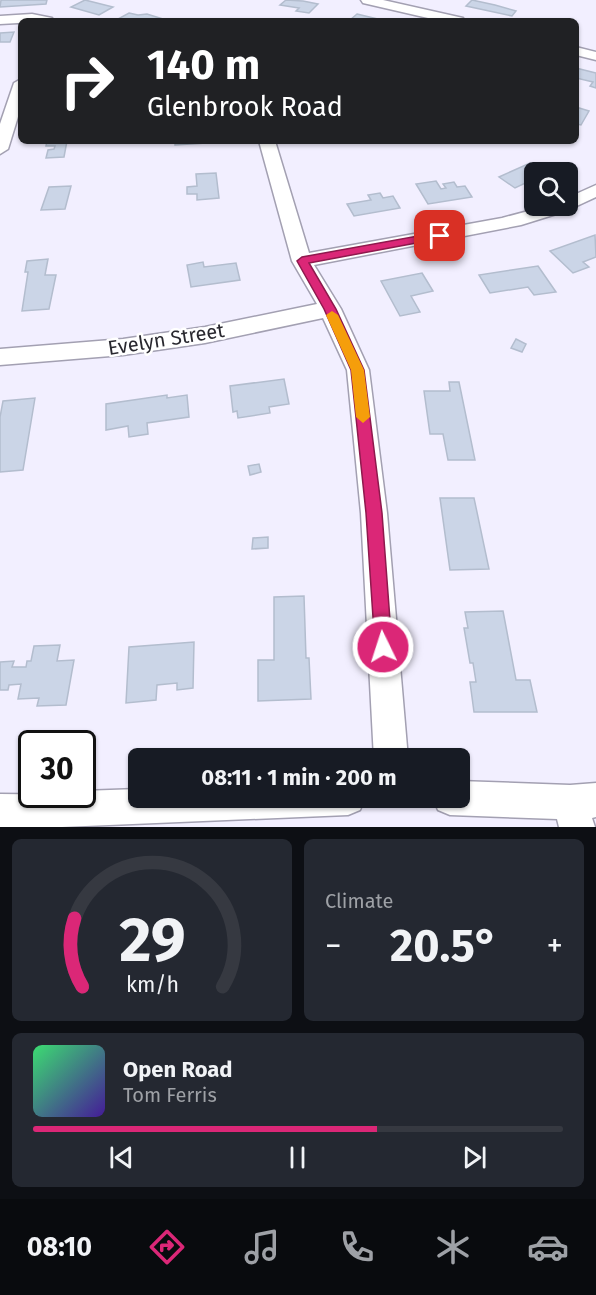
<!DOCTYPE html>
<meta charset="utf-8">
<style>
body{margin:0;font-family:"Fira Sans",sans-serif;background:#242831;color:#f1f3f6;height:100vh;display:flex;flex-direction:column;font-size:22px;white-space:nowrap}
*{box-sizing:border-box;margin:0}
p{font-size:20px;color:#9ea1a6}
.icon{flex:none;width:33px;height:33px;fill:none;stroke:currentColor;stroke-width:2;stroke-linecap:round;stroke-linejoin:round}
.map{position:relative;height:827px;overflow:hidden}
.sheet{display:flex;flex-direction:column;gap:12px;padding:12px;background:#0d0f14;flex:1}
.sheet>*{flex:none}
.hud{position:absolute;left:18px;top:18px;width:561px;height:126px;border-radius:9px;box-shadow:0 2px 4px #0004;background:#202124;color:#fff;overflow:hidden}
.fabs{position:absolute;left:524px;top:162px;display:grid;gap:12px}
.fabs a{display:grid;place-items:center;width:54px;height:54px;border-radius:9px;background:#171b24;box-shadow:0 2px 4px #0004;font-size:30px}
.speed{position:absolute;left:18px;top:730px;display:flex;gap:12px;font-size:30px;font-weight:700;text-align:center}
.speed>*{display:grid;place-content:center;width:78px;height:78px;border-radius:50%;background:#171b24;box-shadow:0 2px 4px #0004;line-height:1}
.speed .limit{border:3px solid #111;border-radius:9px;background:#fff;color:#111}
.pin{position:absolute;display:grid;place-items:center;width:51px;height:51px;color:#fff;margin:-26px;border-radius:12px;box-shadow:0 3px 9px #0006}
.me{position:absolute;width:66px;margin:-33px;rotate:356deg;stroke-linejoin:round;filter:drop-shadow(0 0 4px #0008)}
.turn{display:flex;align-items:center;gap:21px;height:126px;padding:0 30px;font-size:27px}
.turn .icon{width:78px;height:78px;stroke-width:2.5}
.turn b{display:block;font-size:42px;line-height:51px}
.big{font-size:45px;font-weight:700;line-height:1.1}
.sheet .tile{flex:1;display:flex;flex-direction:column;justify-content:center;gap:9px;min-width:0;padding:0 21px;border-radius:9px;background:#242831}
.sheet .dial{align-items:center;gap:0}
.dial svg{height:156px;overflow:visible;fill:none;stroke:#363941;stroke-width:7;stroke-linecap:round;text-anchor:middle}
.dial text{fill:#f1f3f6;stroke:none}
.song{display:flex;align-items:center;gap:18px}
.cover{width:72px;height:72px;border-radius:9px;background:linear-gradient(135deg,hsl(140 70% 55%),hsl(260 70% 35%))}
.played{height:6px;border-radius:3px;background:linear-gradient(90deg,#db2777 65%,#363941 65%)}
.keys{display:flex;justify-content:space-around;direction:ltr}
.heat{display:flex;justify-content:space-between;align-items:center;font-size:33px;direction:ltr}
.sheet .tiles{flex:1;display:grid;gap:12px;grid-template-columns:1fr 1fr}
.tile:last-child{grid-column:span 2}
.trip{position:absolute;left:128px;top:748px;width:342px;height:60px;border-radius:9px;background:#171b24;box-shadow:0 2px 4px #0004;font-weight:700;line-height:60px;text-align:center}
.tabs{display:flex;height:96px;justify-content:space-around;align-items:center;background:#090b0e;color:#9ea1a6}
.tabs .icon{width:42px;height:42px}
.tabs .on{color:#db2777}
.tabs b{font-size:27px;color:#f1f3f6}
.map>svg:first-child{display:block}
.building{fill:#cbd5e7;stroke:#b3bdce;stroke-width:1.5}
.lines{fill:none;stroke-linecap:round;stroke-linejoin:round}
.minor-casing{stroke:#a3a0b2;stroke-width:3}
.minor{fill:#fff;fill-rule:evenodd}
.route{fill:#db2777;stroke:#8e194d;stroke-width:1.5}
.slow{fill:#f59e0b}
.labels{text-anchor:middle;stroke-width:5;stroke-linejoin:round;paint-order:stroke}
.street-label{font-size:20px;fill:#29282f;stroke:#fff}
</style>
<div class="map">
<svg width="596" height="827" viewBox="0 0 596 827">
<rect width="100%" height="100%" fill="#f2efff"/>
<g class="building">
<path d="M1,0H47L46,4L0,7Z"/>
<path d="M85,0L113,7L99,15L71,7Z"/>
<path d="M286,0L303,1L318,4L309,13L296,11L299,8L280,5Z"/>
<path d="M472,0L495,5L516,11L512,16L466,6Z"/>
<path d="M129,13L138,15L147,14L163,19L160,21H126L118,19Z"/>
<path d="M357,14L386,21L350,20Z"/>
<path d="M14,32L10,42H0V33Z"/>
<path d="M576,68L596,73V88L590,86L593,82L576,78Z"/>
<path d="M576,107L589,111L581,125L576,124Z"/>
<path d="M47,141H67L64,157L46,158L48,150L54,149L55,146H46Z"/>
<path d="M175,141H206V143L175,145Z"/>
<path d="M530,163L546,172H534V179L515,188L499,177Z"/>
<path d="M216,173L219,198L197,200V194H187V187L197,186L196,174Z"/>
<path d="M436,181L441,189L446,188L443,184L454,182L457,187L465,186L472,197L428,204L416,184Z"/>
<path d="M71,186L65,209L41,210L49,187Z"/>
<path d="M380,193L383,198L393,196L400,208L354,216L347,204L371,200L368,195Z"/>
<path d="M595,235L596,257L583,262L589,267L573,273L550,251Z"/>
<path d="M48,259L45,275H56L49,309L22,311L28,272H25L27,261Z"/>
<path d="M203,262L204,267L236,263L240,280L191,287L187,265Z"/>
<path d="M538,266L556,292L534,295L528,287L490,293L479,275Z"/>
<path d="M422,273L433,291L411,296L420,312L400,316L381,281Z"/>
<path d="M516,339L526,344L522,352L511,348Z"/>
<path d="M284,379L289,404L269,407L270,413L238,418L237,411L233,412L230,386Z"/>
<path d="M449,382H459L475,460H448L443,434H430L424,391H450Z"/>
<path d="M167,395V398L187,395L189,417L147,423L148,434L129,437L128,426L106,430V404Z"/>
<path d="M35,398L23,470L0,472V417L3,401Z"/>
<path d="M259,464L261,472L250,475L248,466Z"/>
<path d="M440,498H474L489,569L450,570Z"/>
<path d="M268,537V548L252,549L253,538Z"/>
<path d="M304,596L306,658H309L311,699L258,701V660H274V597Z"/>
<path d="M503,611L516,680H530L537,712H474L470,682H476L473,663H470L464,628H468L465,612Z"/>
<path d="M194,642L193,688L177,690V683L157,685L156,700L126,703L129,647Z"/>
<path d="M60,645L57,661L74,660L66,705L37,706L39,698L18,699L21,684L9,685L8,690H0V662L14,661L12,667H26L27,661H31L34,646Z"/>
</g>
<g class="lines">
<defs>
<g id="minor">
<path d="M361,0H383L463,18L465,21H441L363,3Z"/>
<path d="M32,14L52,18L54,21L0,24V16Z"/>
<path d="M576,47L596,52V60L576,55Z"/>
<path d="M21,79V107L8,149L0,154V124L14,83Z"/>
<path d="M259,141H275L309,253L502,218L547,206H567V198L596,185V197L566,211L521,225L314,265L341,309L369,370L387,513L408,759H374L361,513L347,370L323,318L205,343L123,355L0,365V349L123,339L205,327L317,304L292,261Z"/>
<path d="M459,781L570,785L596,783V817L592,818L595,827H559L557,819L450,815L438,810L433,798H459Z"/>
<path d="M138,789V798H365L360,810L348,815L62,827H0V794L82,795V791Z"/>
</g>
</defs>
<use href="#minor" class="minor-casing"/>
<use href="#minor" class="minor"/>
</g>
<path class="route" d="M440,232L445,236L443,238L309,263L336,309L364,370L382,513L392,647L390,653L383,656L377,653L375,647L366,513L351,370L324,309L297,261L302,257Z"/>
<path class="slow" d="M332,311L338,315L364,370L370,417L363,423L356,417L351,370L326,315Z"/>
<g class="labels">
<g class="street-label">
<text transform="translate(166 339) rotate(-9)" y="7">Evelyn Street</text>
</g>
</g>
</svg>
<div class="fabs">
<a><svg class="icon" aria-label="search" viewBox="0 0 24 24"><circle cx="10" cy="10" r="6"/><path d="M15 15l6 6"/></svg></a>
</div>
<div class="speed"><div class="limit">30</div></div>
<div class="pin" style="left:440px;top:236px;background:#d93025"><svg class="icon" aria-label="arrive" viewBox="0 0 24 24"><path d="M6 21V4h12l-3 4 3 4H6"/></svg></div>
<svg class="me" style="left:383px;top:647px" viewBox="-20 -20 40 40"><circle r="17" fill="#db2777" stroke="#fff" stroke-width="3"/><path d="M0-11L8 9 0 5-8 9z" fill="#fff"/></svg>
<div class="trip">08:11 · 1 min · 200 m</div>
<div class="hud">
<div class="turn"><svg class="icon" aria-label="right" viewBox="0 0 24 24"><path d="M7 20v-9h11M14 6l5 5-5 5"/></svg><div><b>140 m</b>Glenbrook Road</div></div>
</div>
</div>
<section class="sheet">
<div class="tiles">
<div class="tile dial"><svg viewBox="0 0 100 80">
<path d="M14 69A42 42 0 1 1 86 69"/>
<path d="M14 69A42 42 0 0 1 10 34" stroke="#db2777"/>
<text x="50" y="56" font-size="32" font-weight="700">29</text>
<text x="50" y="72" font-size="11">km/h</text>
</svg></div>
<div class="tile"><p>Climate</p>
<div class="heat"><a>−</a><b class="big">20.5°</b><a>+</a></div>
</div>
<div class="tile">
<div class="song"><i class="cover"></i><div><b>Open Road</b><p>Tom Ferris</p></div></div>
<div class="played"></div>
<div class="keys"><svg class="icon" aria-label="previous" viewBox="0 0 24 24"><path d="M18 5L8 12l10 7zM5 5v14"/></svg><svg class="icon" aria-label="pause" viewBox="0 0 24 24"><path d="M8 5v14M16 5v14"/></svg><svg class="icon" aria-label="next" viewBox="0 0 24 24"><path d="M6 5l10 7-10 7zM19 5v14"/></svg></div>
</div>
</div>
</section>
<nav class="tabs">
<b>08:10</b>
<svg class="icon on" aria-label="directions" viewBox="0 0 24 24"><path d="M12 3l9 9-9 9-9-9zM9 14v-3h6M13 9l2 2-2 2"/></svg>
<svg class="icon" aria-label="music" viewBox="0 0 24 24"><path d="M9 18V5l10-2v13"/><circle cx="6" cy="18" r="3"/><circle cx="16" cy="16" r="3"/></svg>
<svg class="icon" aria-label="phone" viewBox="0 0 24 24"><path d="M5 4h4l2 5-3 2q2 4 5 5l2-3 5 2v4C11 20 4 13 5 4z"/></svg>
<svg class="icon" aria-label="climate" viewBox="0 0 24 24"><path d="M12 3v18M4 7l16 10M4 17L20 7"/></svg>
<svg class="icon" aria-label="car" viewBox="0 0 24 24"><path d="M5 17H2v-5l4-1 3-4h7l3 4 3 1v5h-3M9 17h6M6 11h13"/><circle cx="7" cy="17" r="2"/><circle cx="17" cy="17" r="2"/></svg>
</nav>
